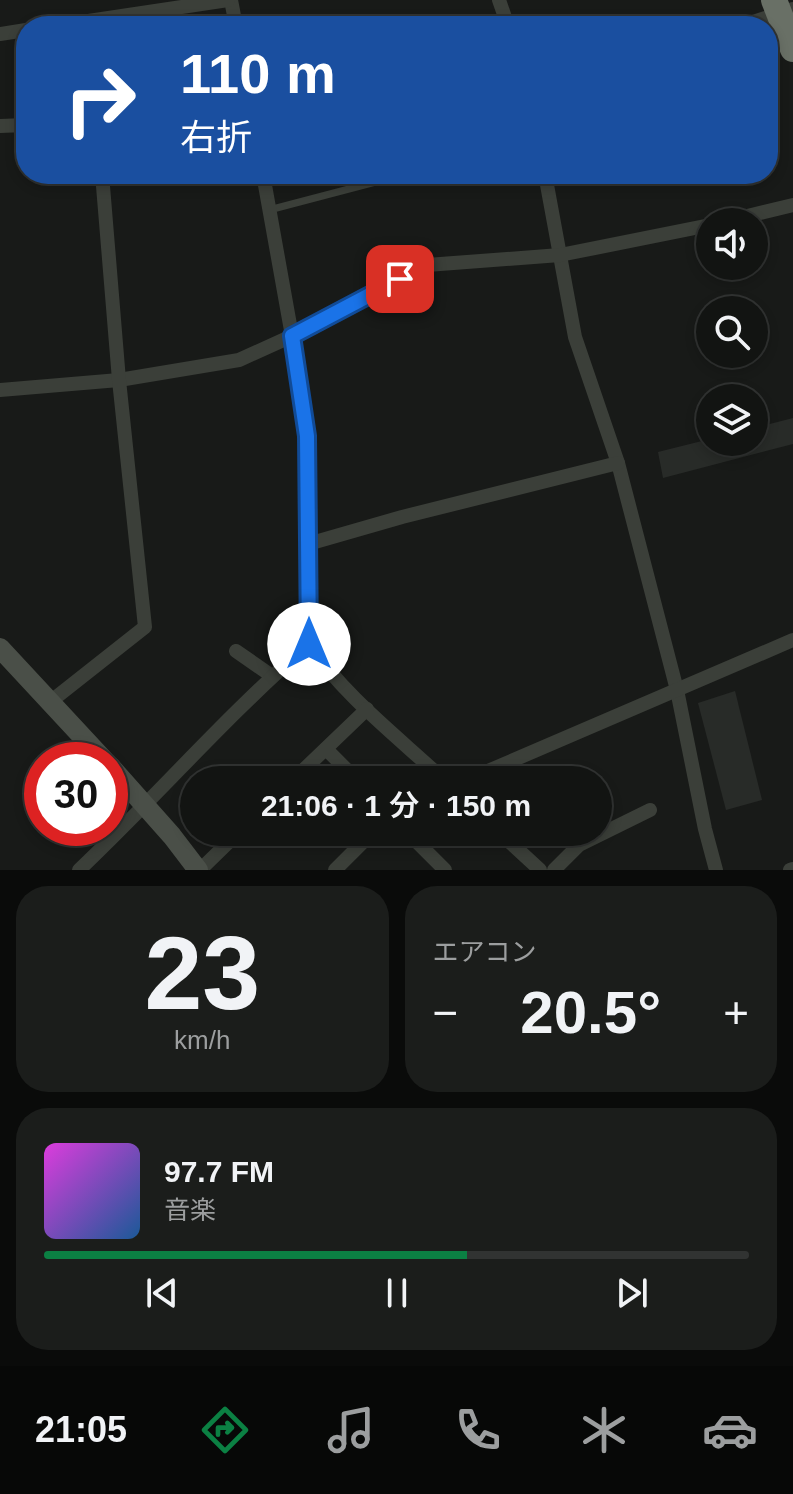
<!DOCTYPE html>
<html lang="ja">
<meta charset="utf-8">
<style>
body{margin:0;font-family:Helvetica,"Noto Sans JP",sans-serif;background:#1b1d1b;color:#f1f3f6;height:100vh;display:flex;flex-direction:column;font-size:30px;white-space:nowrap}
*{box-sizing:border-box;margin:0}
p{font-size:26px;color:#9c9e9f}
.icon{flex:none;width:44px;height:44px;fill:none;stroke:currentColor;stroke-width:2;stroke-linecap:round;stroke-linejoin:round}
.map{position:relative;height:870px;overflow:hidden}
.panel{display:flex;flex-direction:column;gap:16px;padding:16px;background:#0a0b0a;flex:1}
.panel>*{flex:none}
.banner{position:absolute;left:16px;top:16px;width:762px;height:168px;border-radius:32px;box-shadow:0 4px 12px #0003,0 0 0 2px #313332;background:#1a4fa0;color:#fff;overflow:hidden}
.fabs{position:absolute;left:696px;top:208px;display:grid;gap:16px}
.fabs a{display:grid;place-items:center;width:72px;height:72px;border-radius:50%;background:#121412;box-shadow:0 4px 12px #0003,0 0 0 2px #313332;font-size:40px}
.speed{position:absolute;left:24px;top:742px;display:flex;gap:16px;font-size:40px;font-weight:700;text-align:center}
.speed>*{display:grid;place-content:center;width:104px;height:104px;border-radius:50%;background:#121412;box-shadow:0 4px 12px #0003,0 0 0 2px #313332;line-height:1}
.speed .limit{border:12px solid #d22;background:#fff;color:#111}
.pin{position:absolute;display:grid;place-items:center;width:68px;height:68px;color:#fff;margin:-34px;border-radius:16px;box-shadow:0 4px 12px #0006}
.me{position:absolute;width:88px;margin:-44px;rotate:0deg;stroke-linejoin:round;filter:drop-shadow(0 0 6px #0008)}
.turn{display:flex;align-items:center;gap:28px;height:168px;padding:0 32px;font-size:36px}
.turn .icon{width:104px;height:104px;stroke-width:2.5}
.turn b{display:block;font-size:56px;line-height:68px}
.big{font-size:60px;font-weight:600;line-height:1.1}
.panel .tile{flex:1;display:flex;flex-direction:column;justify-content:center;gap:12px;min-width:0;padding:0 28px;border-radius:32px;background:#1b1d1b}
.panel .dial{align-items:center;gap:0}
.dial b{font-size:104px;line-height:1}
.song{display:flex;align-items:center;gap:24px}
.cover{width:96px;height:96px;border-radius:12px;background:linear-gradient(135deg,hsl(300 70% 55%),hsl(210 70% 35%))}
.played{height:8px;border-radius:4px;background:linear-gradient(90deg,#0b8043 60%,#313332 60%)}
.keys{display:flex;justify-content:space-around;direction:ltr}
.heat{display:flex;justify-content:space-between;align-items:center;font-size:44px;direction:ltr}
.panel .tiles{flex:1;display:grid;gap:16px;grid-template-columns:1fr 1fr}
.tile:last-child{grid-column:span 2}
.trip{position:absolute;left:180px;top:766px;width:432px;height:80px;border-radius:40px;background:#121412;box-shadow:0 4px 12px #0003,0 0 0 2px #313332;font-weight:600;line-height:80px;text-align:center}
.menu{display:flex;height:128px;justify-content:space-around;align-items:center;background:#070807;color:#9c9e9f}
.menu .icon{width:56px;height:56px}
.menu .current{color:#0b8043}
.menu b{font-size:36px;color:#f1f3f6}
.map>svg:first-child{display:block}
.building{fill:#282b28}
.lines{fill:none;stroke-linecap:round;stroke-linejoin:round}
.lane{stroke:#3b3f39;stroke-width:7}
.street{stroke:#3b3f39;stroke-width:14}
.secondary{stroke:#4a4f48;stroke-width:20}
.highway{stroke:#697066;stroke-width:26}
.route-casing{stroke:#114b97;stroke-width:20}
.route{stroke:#1a73e8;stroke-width:14}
</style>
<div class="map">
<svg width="793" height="870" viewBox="0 0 793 870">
<rect width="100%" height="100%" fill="#181a18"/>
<g class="building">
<path d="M793,418V444L663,478L658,452L710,439V442H754V428Z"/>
<path d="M735,691L762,800L726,810L698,703Z"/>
</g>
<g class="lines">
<path class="lane" d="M269,210L387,179"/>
<g class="street">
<path d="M231,0L236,26"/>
<path d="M499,0L508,26"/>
<path d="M55,26L228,0"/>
<path d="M741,26L793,9"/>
<path d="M0,34L26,30"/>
<path d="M0,126L26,125"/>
<path d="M263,174L292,336L307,436L309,644C344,696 398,737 444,780"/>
<path d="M545,174L575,337L618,463L677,690L705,829L716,870"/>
<path d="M723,222L793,205"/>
<path d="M0,390L119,380L239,360L292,336L427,265L560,255L710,225"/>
<path d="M308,544L402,517L618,463"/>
<path d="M236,651L272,676"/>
<path d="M50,702L145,627L119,380L102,174"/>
<path d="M326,749L357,780"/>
<path d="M293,780L367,709"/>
<path d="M467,780L793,640"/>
<path d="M407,832L445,870"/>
<path d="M499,832L540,870"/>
<path d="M79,870C157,796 228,714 309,644"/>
<path d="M200,870L239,832"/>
<path d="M335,870L373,832"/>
<path d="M554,870L579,845L650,810"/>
<path d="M790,870L793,869"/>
</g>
<g class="secondary">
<path d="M0,648L104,760"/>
<path d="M110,766L172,836L198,870"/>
</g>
<path class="highway" d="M774,0L793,49"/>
</g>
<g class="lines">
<defs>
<path id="route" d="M309,644L307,436L292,336L400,279"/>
</defs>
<use href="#route" class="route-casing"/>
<use href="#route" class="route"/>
</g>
</svg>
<div class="fabs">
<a><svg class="icon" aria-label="sound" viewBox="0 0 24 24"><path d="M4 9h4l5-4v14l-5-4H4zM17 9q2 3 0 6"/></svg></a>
<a><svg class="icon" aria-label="search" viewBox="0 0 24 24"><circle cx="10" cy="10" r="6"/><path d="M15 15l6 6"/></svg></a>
<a><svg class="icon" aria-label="layers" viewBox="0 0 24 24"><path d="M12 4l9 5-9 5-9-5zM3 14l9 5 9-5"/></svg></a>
</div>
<div class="speed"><div class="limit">30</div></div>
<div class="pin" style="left:400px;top:279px;background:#d93025"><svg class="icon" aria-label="arrive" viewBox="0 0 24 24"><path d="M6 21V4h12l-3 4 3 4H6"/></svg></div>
<svg class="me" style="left:309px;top:644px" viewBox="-20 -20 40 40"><circle r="19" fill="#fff"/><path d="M0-13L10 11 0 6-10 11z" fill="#1a73e8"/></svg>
<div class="trip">21:06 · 1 分 · 150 m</div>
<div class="banner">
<div class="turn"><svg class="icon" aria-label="right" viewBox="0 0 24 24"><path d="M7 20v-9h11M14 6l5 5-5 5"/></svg><div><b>110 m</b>右折</div></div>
</div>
</div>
<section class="panel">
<div class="tiles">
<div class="tile dial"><b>23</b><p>km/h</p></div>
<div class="tile"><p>エアコン</p>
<div class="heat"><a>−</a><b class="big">20.5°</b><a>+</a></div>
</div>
<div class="tile">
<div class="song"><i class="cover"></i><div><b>97.7 FM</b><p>音楽</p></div></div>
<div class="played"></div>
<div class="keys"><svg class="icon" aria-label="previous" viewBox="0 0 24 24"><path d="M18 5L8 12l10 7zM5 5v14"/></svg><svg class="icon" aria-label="pause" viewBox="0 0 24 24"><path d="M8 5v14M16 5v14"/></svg><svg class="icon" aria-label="next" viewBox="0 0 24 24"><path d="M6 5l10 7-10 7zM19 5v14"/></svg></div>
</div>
</div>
</section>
<nav class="menu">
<b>21:05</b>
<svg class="icon current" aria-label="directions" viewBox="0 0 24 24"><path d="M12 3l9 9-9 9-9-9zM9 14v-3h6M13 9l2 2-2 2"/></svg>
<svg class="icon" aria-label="music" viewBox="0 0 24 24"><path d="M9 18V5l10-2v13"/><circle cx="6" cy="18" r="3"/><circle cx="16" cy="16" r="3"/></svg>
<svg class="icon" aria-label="phone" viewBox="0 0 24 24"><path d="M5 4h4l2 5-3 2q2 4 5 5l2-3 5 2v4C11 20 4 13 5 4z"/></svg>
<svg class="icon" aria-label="climate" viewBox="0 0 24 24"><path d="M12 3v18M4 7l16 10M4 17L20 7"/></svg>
<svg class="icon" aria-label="car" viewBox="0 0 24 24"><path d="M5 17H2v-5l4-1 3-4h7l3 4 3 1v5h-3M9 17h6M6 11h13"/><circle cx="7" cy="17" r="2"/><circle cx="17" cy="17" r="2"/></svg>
</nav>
